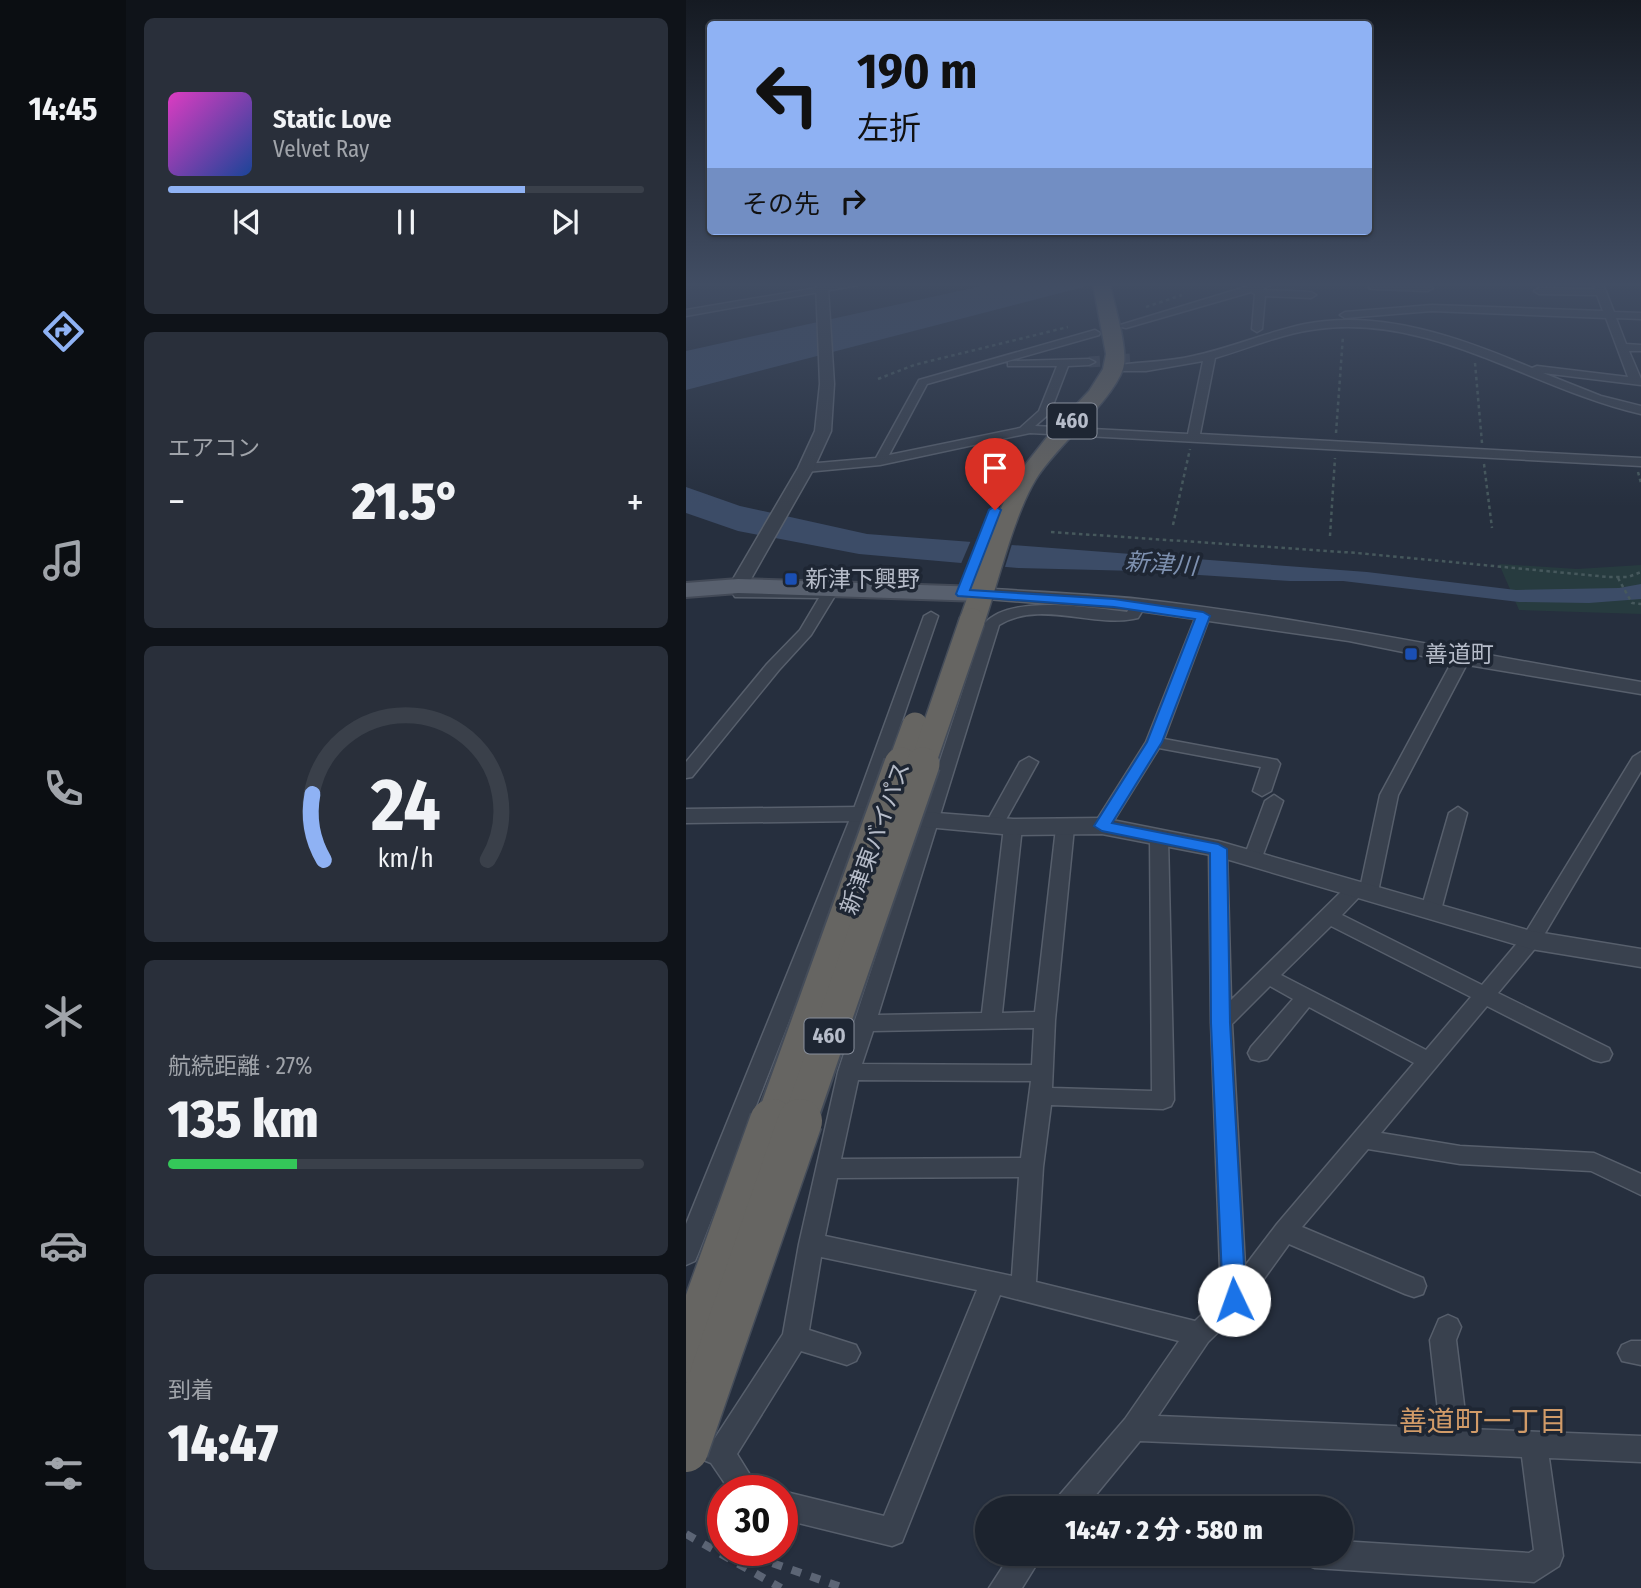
<!DOCTYPE html>
<html lang="ja">
<meta charset="utf-8">
<style>
body{margin:0;font-family:"Fira Sans Condensed","Noto Sans JP",sans-serif;background:#292f3a;color:#f1f3f6;height:100vh;display:flex;flex-direction:column;font-size:26px;white-space:nowrap}
*{box-sizing:border-box;margin:0}
p{font-size:23px;color:#a0a4aa}
.icon{flex:none;width:38px;height:38px;fill:none;stroke:currentColor;stroke-width:2;stroke-linecap:round;stroke-linejoin:round}
.map{position:relative;flex:1;overflow:hidden}
.drawer{display:flex;flex-direction:column;gap:18px;padding:18px;background:#0f1319;width:560px}
.drawer>*{flex:none}
.banner{position:absolute;left:21px;top:21px;width:665px;height:214px;border-radius:7px;box-shadow:0 2px 5px #0004,0 0 0 2px #3a404a;background:#8fb2f4;color:#111;overflow:hidden}
.speed{position:absolute;left:21px;top:1475px;display:flex;gap:14px;font-size:35px;font-weight:700;text-align:center}
.speed>*{display:grid;place-content:center;width:91px;height:91px;border-radius:50%;background:#1c232e;box-shadow:0 2px 5px #0004,0 0 0 2px #3a404a;line-height:1}
.speed .limit{border:10px solid #d22;background:#fff;color:#111}
.pin{position:absolute;display:grid;place-items:center;width:60px;height:60px;color:#fff;margin:-72px -30px;border-radius:50% 50% 50% 0;rotate:-45deg;box-shadow:0 0 7px #0007}
.pin .icon{rotate:45deg}
.me{position:absolute;width:77px;margin:-38px;rotate:357deg;stroke-linejoin:round;filter:drop-shadow(0 0 5px #0008)}
.turn{display:flex;align-items:center;gap:24px;height:147px;padding:0 35px;font-size:32px}
.turn .icon{width:91px;height:91px;stroke-width:2.5}
.turn b{display:block;font-size:49px;line-height:60px}
.then{display:flex;align-items:center;height:66px;padding:0 35px;background:#0003;gap:14px;font-size:26px}
.big{font-size:52px;font-weight:800;line-height:1.1}
.drawer .card{flex:1;display:flex;flex-direction:column;justify-content:center;gap:10px;min-width:0;padding:0 24px;border-radius:10px;background:#292f3a}
.drawer .dial{align-items:center;gap:0}
.dial svg{height:182px;overflow:visible;fill:none;stroke:#3a404a;stroke-width:7;stroke-linecap:round;text-anchor:middle}
.dial text{fill:#f1f3f6;stroke:none}
.song{display:flex;align-items:center;gap:21px}
.cover{width:84px;height:84px;border-radius:10px;background:linear-gradient(135deg,hsl(310 70% 55%),hsl(220 70% 35%))}
.played{height:7px;border-radius:4px;background:linear-gradient(90deg,#8fb2f4 75%,#3a404a 75%)}
.keys{display:flex;justify-content:space-around;direction:ltr}
.heat{display:flex;justify-content:space-between;align-items:center;font-size:38px;direction:ltr}
.charge{height:10px;border-radius:5px;background:linear-gradient(90deg,#34c759 27%,#3a404a 0)}
.trip{position:absolute;left:289px;top:1496px;width:378px;height:70px;border-radius:35px;background:#1c232e;box-shadow:0 2px 5px #0004,0 0 0 2px #3a404a;font-weight:800;line-height:70px;text-align:center}
main{display:flex;flex:1;min-height:0}
.menu{display:flex;flex-direction:column;width:126px;justify-content:space-around;align-items:center;background:#0b0e12;color:#a0a4aa}
.menu .icon{width:49px;height:49px}
.menu .selected{color:#8fb2f4}
.menu b{font-size:32px;color:#f1f3f6}
.map>svg:first-child{display:block}
.green{fill:#273b3f}
.water{fill:#3c4c67}
.pier{fill:#262f3e}
.lines{fill:none;stroke-linecap:round;stroke-linejoin:round}
.minor-tunnel{stroke:#3c4453;stroke-width:11;stroke-dasharray:11 6;stroke-linecap:butt}
.minor-casing{stroke:#575f6c;stroke-width:3}
.tertiary-casing{stroke:#575f6c;stroke-width:3}
.primary-casing{stroke:#434a57;stroke-width:4}
.trunk-casing{stroke:#444c59;stroke-width:3}
.path{stroke:#46585c;stroke-width:2.5;stroke-dasharray:3.5 3.5;stroke-linecap:butt}
.minor{fill:#39414e;fill-rule:evenodd}
.tertiary{fill:#39414e;fill-rule:evenodd}
.primary{fill:#58606e;fill-rule:evenodd}
.trunk{fill:#666562;fill-rule:evenodd}
.rail{stroke:#5c6575;stroke-width:8;stroke-dasharray:10 10;stroke-linecap:butt}
.trunk-bridge-far2-casing{stroke:#444c59;stroke-width:28;stroke-linecap:butt}
.trunk-bridge-far1-casing{stroke:#444c59;stroke-width:37;stroke-linecap:butt}
.trunk-bridge-casing{stroke:#444c59;stroke-width:47;stroke-linecap:butt}
.trunk-bridge-far2{stroke:#666562;stroke-width:25}
.trunk-bridge-far1{stroke:#666562;stroke-width:33}
.trunk-bridge{stroke:#666562;stroke-width:44}
.route{fill:#1a73e8;stroke:#114b97;stroke-width:2}
.transit-dot{fill:#1a4fb4;stroke:#1e2633;stroke-width:2.5}
.labels{text-anchor:middle;stroke-width:7;stroke-linejoin:round;paint-order:stroke}
.shield{fill:#1e2633;stroke:#888f9c;stroke-width:2}
.shield-label{font-size:21px;font-weight:bold;fill:#b6bcc9}
.poi-label{font-size:23px;fill:#b6bcc9;stroke:#1e2633;text-anchor:start}
.street-label{font-size:23px;fill:#b6bcc9;stroke:#1e2633}
.water-label{font-size:24px;font-style:italic;fill:#7e91b0;stroke:#1e2633}
.near-neighbourhood-label{font-size:28px;fill:#d19b68;stroke:#1e2633}
</style>
<main>
<nav class="menu">
<b>14:45</b>
<svg class="icon selected" aria-label="directions" viewBox="0 0 24 24"><path d="M12 3l9 9-9 9-9-9zM9 14v-3h6M13 9l2 2-2 2"/></svg>
<svg class="icon" aria-label="music" viewBox="0 0 24 24"><path d="M9 18V5l10-2v13"/><circle cx="6" cy="18" r="3"/><circle cx="16" cy="16" r="3"/></svg>
<svg class="icon" aria-label="phone" viewBox="0 0 24 24"><path d="M5 4h4l2 5-3 2q2 4 5 5l2-3 5 2v4C11 20 4 13 5 4z"/></svg>
<svg class="icon" aria-label="climate" viewBox="0 0 24 24"><path d="M12 3v18M4 7l16 10M4 17L20 7"/></svg>
<svg class="icon" aria-label="car" viewBox="0 0 24 24"><path d="M5 17H2v-5l4-1 3-4h7l3 4 3 1v5h-3M9 17h6M6 11h13"/><circle cx="7" cy="17" r="2"/><circle cx="17" cy="17" r="2"/></svg>
<svg class="icon" aria-label="filters" viewBox="0 0 24 24"><path d="M4 7h16M4 17h16"/><circle cx="9" cy="7" r="2"/><circle cx="15" cy="17" r="2"/></svg>
</nav>
<section class="drawer">
<div class="card">
<div class="song"><i class="cover"></i><div><b>Static Love</b><p>Velvet Ray</p></div></div>
<div class="played"></div>
<div class="keys"><svg class="icon" aria-label="previous" viewBox="0 0 24 24"><path d="M18 5L8 12l10 7zM5 5v14"/></svg><svg class="icon" aria-label="pause" viewBox="0 0 24 24"><path d="M8 5v14M16 5v14"/></svg><svg class="icon" aria-label="next" viewBox="0 0 24 24"><path d="M6 5l10 7-10 7zM19 5v14"/></svg></div>
</div>
<div class="card"><p>エアコン</p>
<div class="heat"><a>−</a><b class="big">21.5°</b><a>+</a></div>
</div>
<div class="card dial"><svg viewBox="0 0 100 80">
<path d="M14 69A42 42 0 1 1 86 69"/>
<path d="M14 69A42 42 0 0 1 9 40" stroke="#8fb2f4"/>
<text x="50" y="56" font-size="32" font-weight="700">24</text>
<text x="50" y="72" font-size="11">km/h</text>
</svg></div>
<div class="card"><p>航続距離 · 27%</p><b class="big">135 km</b><div class="charge"></div></div>
<div class="card"><p>到着</p><b class="big">14:47</b></div>
</section>
<div class="map">
<svg width="955" height="1588" viewBox="0 0 955 1588">
<rect width="100%" height="100%" fill="#262f3e"/>
<path class="green" d="M813,564L891,569L955,565V614L833,610Z"/>
<g class="water">
<path d="M305,284H409L0,390V351Z"/>
<path d="M0,487L54,506L181,534L681,572L830,590L933,588L955,584V599L903,603L833,602L657,581H604L452,571L332,568L173,554L52,531L0,513Z"/>
</g>
<path class="pier" d="M286,538L327,541L318,570L274,566Z"/>
<g class="lines">
<path class="minor-tunnel" d="M403,362L444,359"/>
<defs>
<g id="minor">
<path d="M154,284H178L0,316V310Z"/>
<path d="M569,284H586L576,290L625,292L630,295L625,298L579,296L576,329L571,332L566,329L569,294L565,292L440,328L431,326Z"/>
<path d="M683,284L742,285L747,288L742,291L687,289L683,288Z"/>
<path d="M907,284H917L928,312L955,313V319L930,318L940,344L955,345V351H943L955,379V385L857,373L915,396L955,406V414C846,389 748,314 632,329C597,333 563,348 529,358L514,434L955,458V466L344,433L194,465L120,472L114,468L120,464L190,458L233,380L409,330L414,333L413,335L241,384L203,455L334,428L353,411L371,366H322V362L326,361L403,359L409,362L403,365L382,366L364,413L349,426L502,434L517,361L460,371H423V367C451,361 479,363 507,356C545,348 581,332 619,324C696,309 776,338 846,368L851,366L942,377L920,318L746,311L659,318L654,315L659,312L746,305L917,311L911,295L853,294L848,291L853,288L909,289Z"/>
<path d="M59,582L66,586L64,590H143L150,594L125,635L93,670L6,777L0,778V762L81,664L114,630L133,598L49,597L47,594L54,583Z"/>
<path d="M453,601L460,605L452,618L447,619C403,627 354,600 313,625L192,1015L296,1013L318,827L327,821L336,827L316,1013L349,1012L370,828L373,824H385L388,828L369,1020L366,1088L466,1091L464,837L473,831L482,837L488,1100L485,1106L477,1109L365,1105L357,1167L350,1282L509,1321L535,1296L525,1022L523,849L526,845H538L541,849L545,1000L663,884H675L694,795L768,658L776,653L781,655L784,658L712,795L692,892L690,897L683,898L675,895L656,915L796,985L838,935L947,757L955,752V771L852,945L812,993L923,1048L926,1054L923,1060L915,1062L907,1060L801,1006L695,1133L774,1146L908,1153L955,1174V1195L905,1171L774,1164L682,1149L616,1227L737,1278L740,1286L737,1294L728,1297L719,1294L603,1244L557,1308L522,1342L472,1416L754,1428L744,1340L753,1319L762,1315L771,1319L775,1327L770,1340L781,1429L955,1436V1462L863,1458L877,1556L873,1566L848,1582L629,1568L619,1564L615,1554H654V1541L843,1553L848,1550L836,1457L454,1441L399,1508H367L371,1498L439,1419L493,1341L314,1295L216,1542L206,1546L96,1519V1491L198,1516L291,1290L135,1257L123,1330L170,1345L174,1353L170,1361L161,1365L115,1351L51,1454L74,1491H44L25,1463L0,1453V1429L29,1438L97,1334L113,1244L152,1072L299,623C325,594 405,608 441,612L448,602ZM645,926L785,997L740,1050L595,975ZM584,986L607,999L565,1047L562,1053L565,1059L573,1061L581,1059L623,1007L728,1063L591,1224L559,1266L546,1024ZM348,1028L346,1065L176,1064L187,1031ZM172,1080L345,1081L335,1158L155,1159ZM333,1177L326,1276L139,1236L151,1178Z"/>
<path d="M245,612L252,616L184,814L12,1254L9,1261L0,1265V1224L166,814L238,616Z"/>
<path d="M517,612L524,616L478,739L591,760L594,764L585,791L576,796L567,791L575,767L473,748L422,830H410L407,826L460,742L510,616Z"/>
<path d="M343,757L352,762L317,825L308,831L302,829L299,825L334,762Z"/>
<path d="M588,795L597,801L575,860L573,864H559L557,860L579,801Z"/>
<path d="M772,807L781,813L755,910L752,915H738L735,910L763,813Z"/>
<path d="M945,1341H955V1365L936,1361L932,1353L936,1345Z"/>
<path d="M325,1554H357L336,1588H303Z"/>
</g>
<g id="tertiary">
<path d="M130,284H145L142,288L148,384L145,431L128,468L61,586L52,592L45,590L43,586L112,468L129,431L134,384Z"/>
<path d="M295,588C348,592 401,594 453,599C622,618 788,654 955,682V694L776,664L663,641L453,611L288,598L286,594Z"/>
<path d="M175,807L327,819L416,818L532,841L845,931L955,949V967L845,949L530,856L416,834L327,835L175,821L0,823V809Z"/>
</g>
<path id="primary" d="M52,579L295,587L303,589L307,594L303,599L295,601L52,593L0,597V583Z"/>
<path id="trunk" d="M407,284H424C428,305 443,350 437,369C425,403 371,445 350,479C328,515 313,579 299,621L295,626L286,629L277,626L273,621L305,531L328,479L369,427L403,391L417,369L420,354Z"/>
</defs>
<use href="#minor" class="minor-casing"/>
<use href="#tertiary" class="tertiary-casing"/>
<use href="#primary" class="primary-casing"/>
<use href="#trunk" class="trunk-casing"/>
<g class="path">
<path d="M460,307L496,295"/>
<path d="M789,363L796,443"/>
<path d="M192,379L228,365L382,327"/>
<path d="M650,433L657,336"/>
<path d="M798,464L806,528"/>
<path d="M952,472L955,483"/>
<path d="M487,525L504,449"/>
<path d="M365,532L671,553L922,577H942L955,572"/>
<path d="M644,536L649,458"/>
<path d="M932,578L946,603L955,604"/>
</g>
<use href="#minor" class="minor"/>
<use href="#tertiary" class="tertiary"/>
<use href="#primary" class="primary"/>
<use href="#trunk" class="trunk"/>
<g class="rail">
<path d="M0,1534L95,1588"/>
<path d="M49,1550L158,1588"/>
</g>
<defs>
<g id="trunk-bridge-far2">
<path d="M214,766L229,725"/>
<path d="M236,766L286,621"/>
</g>
<g id="trunk-bridge-far1">
<path d="M86,1123L215,764"/>
<path d="M113,1123L237,764"/>
</g>
<g id="trunk-bridge">
<path d="M0,1360L86,1121"/>
<path d="M0,1450L114,1121"/>
</g>
</defs>
<use href="#trunk-bridge-far2" class="trunk-bridge-far2-casing"/>
<use href="#trunk-bridge-far1" class="trunk-bridge-far1-casing"/>
<use href="#trunk-bridge" class="trunk-bridge-casing"/>
<use href="#trunk-bridge-far2" class="trunk-bridge-far2"/>
<use href="#trunk-bridge-far1" class="trunk-bridge-far1"/>
<use href="#trunk-bridge" class="trunk-bridge"/>
</g>
<linearGradient id="sky" x2="0" y2="1"><stop stop-color="#151a22"/><stop offset="0.56" stop-color="#414d63"/><stop offset="1" stop-color="#414d63" stop-opacity="0"/></linearGradient>
<rect width="955" height="507" fill="url(#sky)"/>
<path class="route" d="M309,506L315,510L284,590L428,599L517,612L524,616L476,742L426,823L532,844L541,849L544,1023L560,1300L556,1307L548,1310L540,1307L537,1300L525,1023L524,853L416,831L408,826L461,742L509,619L428,607L272,596L270,594L303,510Z"/>
<g class="transit-dot">
<rect x="98" y="572" width="14" height="14" rx="3.5"/>
<rect x="718" y="647" width="14" height="14" rx="3.5"/>
</g>
<g class="labels">
<g class="shield">
<rect x="361.5" y="403.5" width="49" height="35" rx="5"/>
<rect x="118.5" y="1018.5" width="49" height="35" rx="5"/>
</g>
<g class="shield-label">
<text x="386" y="428">460</text>
<text x="143" y="1043">460</text>
</g>
<g class="poi-label">
<text x="119" y="587">新津下興野</text>
<text x="739" y="662">善道町</text>
</g>
<g class="street-label">
<text transform="translate(189 838) rotate(-70)" y="8">新津東バイパス</text>
</g>
<g class="water-label">
<text transform="translate(475 564) rotate(4)" y="8">新津川</text>
</g>
<g class="near-neighbourhood-label">
<text x="797" y="1431">善道町一丁目</text>
</g>
</g>
</svg>
<div class="speed"><div class="limit">30</div></div>
<div class="pin" style="left:309px;top:510px;background:#d93025"><svg class="icon" aria-label="arrive" viewBox="0 0 24 24"><path d="M6 21V4h12l-3 4 3 4H6"/></svg></div>
<svg class="me" style="left:548px;top:1300px" viewBox="-20 -20 40 40"><circle r="19" fill="#fff"/><path d="M0-13L10 11 0 6-10 11z" fill="#1a73e8"/></svg>
<div class="trip">14:47 · 2 分 · 580 m</div>
<div class="banner">
<div class="turn"><svg class="icon" aria-label="left" viewBox="0 0 24 24"><path d="M17 20v-9H6M10 6l-5 5 5 5"/></svg><div><b>190 m</b>左折</div></div>
<div class="then">その先<svg class="icon" aria-label="right" viewBox="0 0 24 24"><path d="M7 20v-9h11M14 6l5 5-5 5"/></svg></div>
</div>
</div>
</main>
